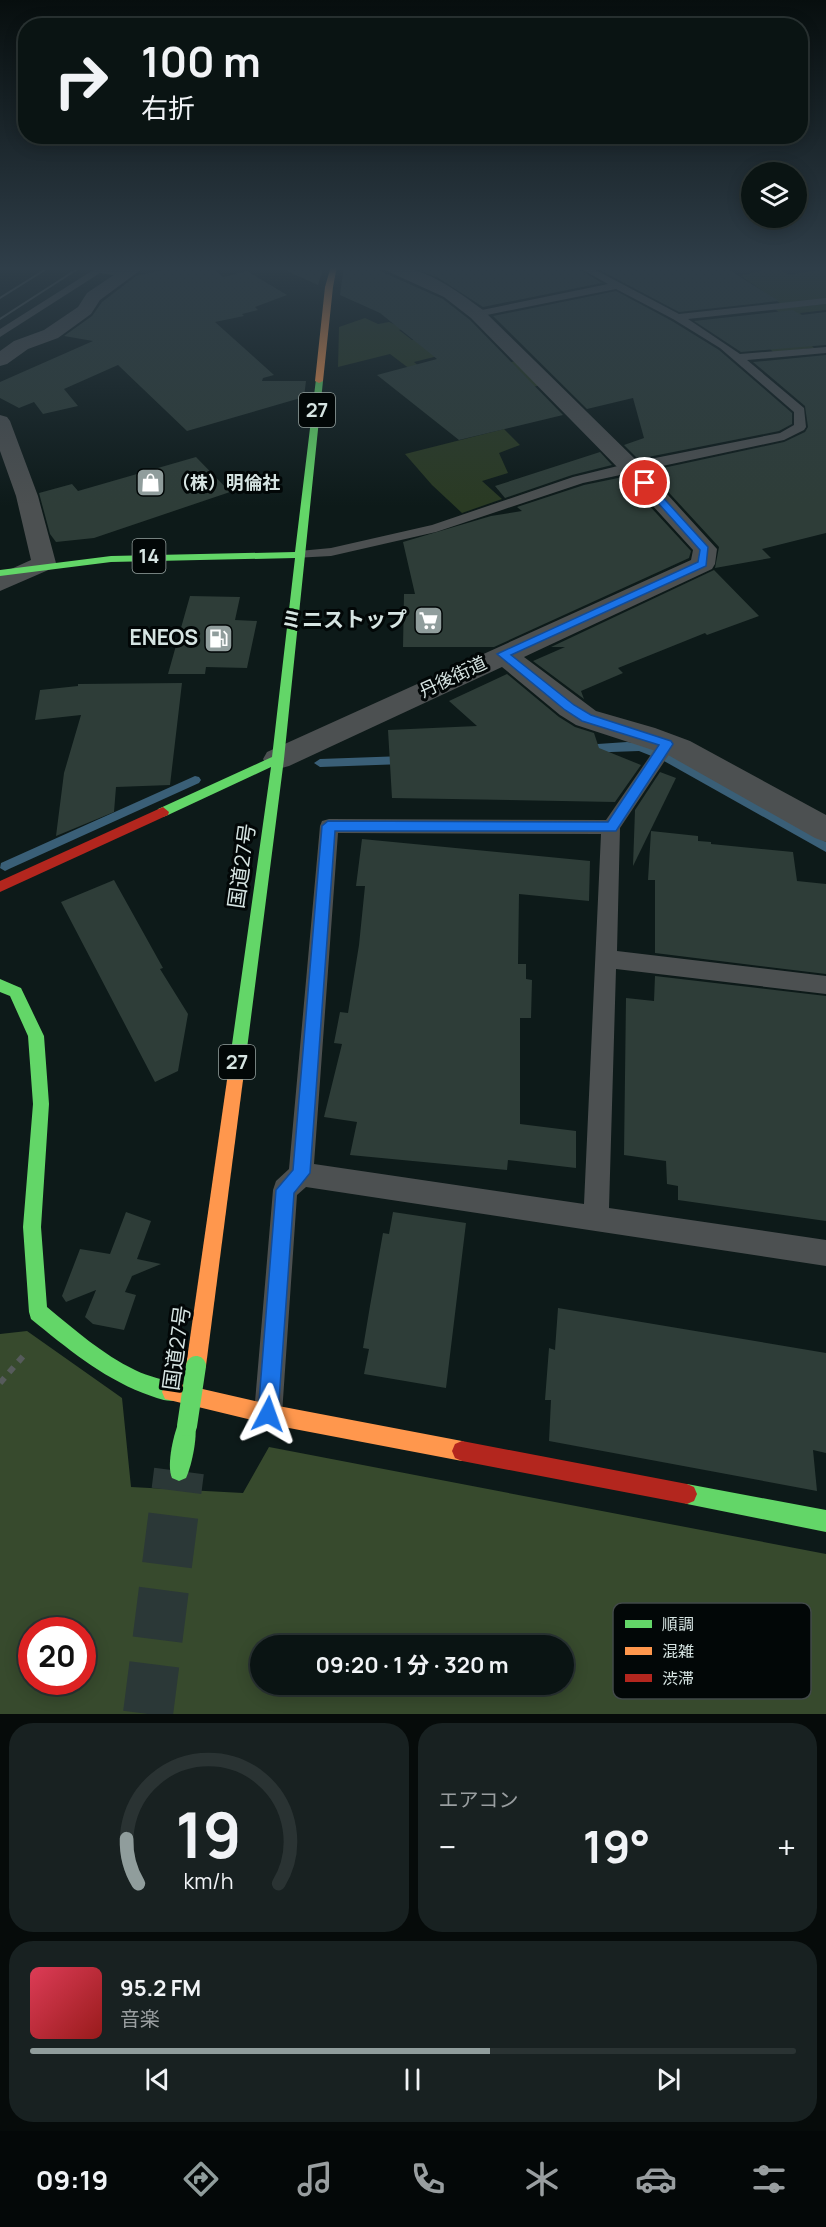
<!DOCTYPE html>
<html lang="ja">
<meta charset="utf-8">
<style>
body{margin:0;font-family:Manrope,"Noto Sans JP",sans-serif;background:#182121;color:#f1f3f6;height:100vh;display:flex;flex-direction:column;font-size:22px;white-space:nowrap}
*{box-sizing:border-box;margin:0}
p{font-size:20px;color:#999ea0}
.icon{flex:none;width:33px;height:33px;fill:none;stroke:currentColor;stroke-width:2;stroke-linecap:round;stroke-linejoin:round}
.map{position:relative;height:1714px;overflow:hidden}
.details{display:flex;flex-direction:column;gap:9px;padding:9px;background:#060b0a;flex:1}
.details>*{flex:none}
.hud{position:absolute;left:18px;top:18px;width:790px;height:126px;border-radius:24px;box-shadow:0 3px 15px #0003,0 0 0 2px #2a3333;background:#0a1413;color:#f1f3f6;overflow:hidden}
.tools{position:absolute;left:741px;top:162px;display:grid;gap:12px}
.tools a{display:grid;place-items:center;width:66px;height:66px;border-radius:50%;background:#0a1413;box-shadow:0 3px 15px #0003,0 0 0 2px #2a3333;font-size:30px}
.speed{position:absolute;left:18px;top:1617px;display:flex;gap:12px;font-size:30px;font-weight:700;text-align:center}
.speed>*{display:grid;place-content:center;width:78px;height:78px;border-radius:50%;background:#0a1413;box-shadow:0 3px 15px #0003,0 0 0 2px #2a3333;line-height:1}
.speed .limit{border:9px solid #d22;background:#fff;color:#111}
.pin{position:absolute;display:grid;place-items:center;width:51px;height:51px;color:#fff;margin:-26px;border:3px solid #fff;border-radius:50%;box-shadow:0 2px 6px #0007}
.me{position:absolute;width:66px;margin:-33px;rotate:4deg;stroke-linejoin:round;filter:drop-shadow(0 0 4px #0008)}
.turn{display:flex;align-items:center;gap:21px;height:126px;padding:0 24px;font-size:27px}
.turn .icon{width:78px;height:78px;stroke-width:2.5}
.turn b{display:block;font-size:42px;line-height:51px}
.big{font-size:45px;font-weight:700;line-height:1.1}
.details .widget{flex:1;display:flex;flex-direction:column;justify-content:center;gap:9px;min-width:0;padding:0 21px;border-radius:24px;background:#182121}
.details .dial{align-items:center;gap:0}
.dial svg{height:156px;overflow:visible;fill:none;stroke:#2a3333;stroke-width:7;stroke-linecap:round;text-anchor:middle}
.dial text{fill:#f1f3f6;stroke:none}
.song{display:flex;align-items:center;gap:18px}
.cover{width:72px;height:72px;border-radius:9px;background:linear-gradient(135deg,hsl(350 70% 55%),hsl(0 70% 35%))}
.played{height:6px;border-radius:3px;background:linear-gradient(90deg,#909d9c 60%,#2a3333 60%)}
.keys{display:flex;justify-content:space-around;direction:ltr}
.heat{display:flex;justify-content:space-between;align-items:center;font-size:33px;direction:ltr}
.details .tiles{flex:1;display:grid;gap:9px;grid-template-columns:1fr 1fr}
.widget:last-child{grid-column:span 2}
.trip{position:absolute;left:250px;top:1635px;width:324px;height:60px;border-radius:30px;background:#0a1413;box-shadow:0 3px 15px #0003,0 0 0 2px #2a3333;font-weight:700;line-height:60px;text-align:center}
.dock{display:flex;height:96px;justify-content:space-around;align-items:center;background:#040808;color:#999ea0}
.dock .icon{width:42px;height:42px}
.dock .active{color:#909d9c}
.dock b{font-size:27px;color:#f1f3f6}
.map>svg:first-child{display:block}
.green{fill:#2a3a23}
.forest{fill:#374a2d;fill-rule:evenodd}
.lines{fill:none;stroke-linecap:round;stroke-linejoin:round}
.stream{fill:#3a5f77;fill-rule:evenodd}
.building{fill:#2e3d38}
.highway-tunnel{stroke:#2b3837;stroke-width:50;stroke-dasharray:50 25;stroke-linecap:butt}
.path{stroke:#565b5b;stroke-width:6;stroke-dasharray:7 7;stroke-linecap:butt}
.lane{fill:#4c5051;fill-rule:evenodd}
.street{fill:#4c5051;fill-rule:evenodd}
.fast{fill:#63d668;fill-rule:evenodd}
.slow{fill:#ff974d;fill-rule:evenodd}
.jam{fill:#b3261e;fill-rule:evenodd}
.rail{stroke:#505959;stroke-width:2}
.fast-bridge{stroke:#63d668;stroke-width:20}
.route{fill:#1a73e8;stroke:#114b97;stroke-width:1.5}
.labels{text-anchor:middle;stroke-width:6;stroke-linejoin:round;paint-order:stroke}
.far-poi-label{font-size:18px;font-weight:bold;fill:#d6e4e2;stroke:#020707;text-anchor:start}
.far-street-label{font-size:18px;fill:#d6e4e2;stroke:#020707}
.shield{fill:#020707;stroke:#96a2a0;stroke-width:1.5}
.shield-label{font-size:20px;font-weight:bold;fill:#d6e4e2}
.poi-label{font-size:21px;font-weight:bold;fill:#d6e4e2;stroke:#020707;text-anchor:end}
.street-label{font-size:21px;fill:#d6e4e2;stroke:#020707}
.key{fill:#020707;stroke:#424949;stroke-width:1.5}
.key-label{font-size:16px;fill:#d6e4e2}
</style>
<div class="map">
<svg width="826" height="1714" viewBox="0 0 826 1714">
<rect width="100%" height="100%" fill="#0d1a19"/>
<g class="green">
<path d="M774,267L789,275L821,269L826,271V299L781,304L741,276Z"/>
<path d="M826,304V310L800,313L815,328L795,330L814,348L773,352L760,338L788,320L775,309Z"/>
<path d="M365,318L378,324L389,322L396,325L413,326L399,330L412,340H417L450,353L414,362L428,374L470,371L516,361L542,385L455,403L390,354L338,367L339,327Z"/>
<path d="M504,429L520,445L499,453L508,473L482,481L502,499L462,513L432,485L405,454Z"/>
</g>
<path class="forest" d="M27,1331L122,1398L131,1487L243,1493L269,1447L826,1554V1714H0V1334ZM32,1630H82V1682H32ZM261,1646H564V1684H261Z"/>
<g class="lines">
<g class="stream">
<path d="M627,742L644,744L672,755L826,842V852L664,761L639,751L583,753L578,749L583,745Z"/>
<path d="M404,756L410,760L404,764L320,767L314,763L320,759Z"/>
<path d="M195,776L199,777L201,780L199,783L9,869L5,871L0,868L1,863Z"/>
</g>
</g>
<g class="building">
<path d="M181,266H208L224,277L247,271L287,295L255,307L258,310L242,314L244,316L215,322L274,375L263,378L262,381H306L304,397L187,431L118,365L64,389L78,406L43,414L34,402L19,408L0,398V382L93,341L64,336L92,316L102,302L136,276Z"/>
<path d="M276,266H324L318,285Z"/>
<path d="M344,266H375L380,271L443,299L470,320L563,415L459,440L377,375L437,359L380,313L340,295Z"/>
<path d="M406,266H574L602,283L483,307L437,277Z"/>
<path d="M592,266H723L779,301L679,312Z"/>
<path d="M616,291L672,321L719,350L792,413V424L779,431L638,459L624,445L644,438L633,398L587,409L493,316Z"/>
<path d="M793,310L801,315L826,312V345L741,352L694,321Z"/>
<path d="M826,355V533L762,549L771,558L715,568L719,547L649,471L784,442L805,432L808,427L805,406L753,362Z"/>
<path d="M600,452L612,465L572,475L505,498L495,486Z"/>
<path d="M196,457L230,492L94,538L56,542L50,534L39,493L72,484L78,491Z"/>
<path d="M623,477L691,551L689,558L494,647H403L404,594H415L403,542L491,516L522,511L517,507L584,485Z"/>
<path d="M714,570L759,616L707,635L705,633L618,668L623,673L581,691L584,699L533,661L565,647H551Z"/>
<path d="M190,596L240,597L235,620L257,621L247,668L206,667L205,674H168Z"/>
<path d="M507,674L559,717L575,727L594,733L599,748L641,765L615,802L392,798L388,730L477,726L449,701Z"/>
<path d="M182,683L170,785L116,787L114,812L56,836L64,773L81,715L35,720L40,690L78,686V684Z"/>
<path d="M660,772L676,778L633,866L635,810Z"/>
<path d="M651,831L698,836V841L711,842V844L793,852L797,881L826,884V974L655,953V880H648Z"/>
<path d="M362,839L590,861L589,901L519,894L518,964H526V979L532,980L531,1018H520V1124L576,1131V1168L508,1160L507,1170L350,1155L357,1122L324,1117L342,1044L334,1043L340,1012L348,1013L359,945L365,886H356Z"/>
<path d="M114,880L163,968L160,969L188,1014L178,1071L155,1082L61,902Z"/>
<path d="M655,976L826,996V1221L678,1200V1186L667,1184L666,1161L624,1155L626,998L654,1001Z"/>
<path d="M126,1212L151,1221L137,1259L161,1264L132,1276L125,1292L136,1295L124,1330L93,1324L85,1317L96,1290L66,1302L62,1296L80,1249L110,1254Z"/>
<path d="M393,1212L466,1223L446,1388L364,1374L369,1349L363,1348L370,1306L383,1233L389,1234Z"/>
<path d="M558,1308L826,1353V1453L813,1450L817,1491L549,1441L551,1400H545L549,1348L555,1350Z"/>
</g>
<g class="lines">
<path class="highway-tunnel" d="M148,1714L179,1471"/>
<path class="path" d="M0,1383L25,1354"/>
<g class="lane">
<path d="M377,266H396C392,271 381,271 377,266Z"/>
<path d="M576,266H588L679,314L826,298V304L688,319L740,354L826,347V353L747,360L804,408L806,427L804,430L784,440L583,483L436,532L331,556L294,558L292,555L294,552L299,551L331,548L432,525L573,477L630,463L780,433L794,425V412L720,348L673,319L616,289L477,317L472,314L477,311L608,284Z"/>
<path d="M98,267L126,271L131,274L126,277L100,273L0,337V329Z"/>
<path d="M667,738L673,740L676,744L620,828L617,951L826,976V994L616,969L609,1208L826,1240V1266L306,1187L297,1195L282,1414L278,1424L268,1428L258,1424L254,1414L273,1190L276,1181L289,1169L320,826L322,821L329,819L606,820L661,740ZM338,833L601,834L584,1204L314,1164Z"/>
</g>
<g class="street">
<path d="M127,266H146L100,300L91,314L58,338L28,349L7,364L0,366V351L14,341L44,330L78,307L87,293Z"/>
<path d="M383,266C419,263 455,289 483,310L638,462L717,549L715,564L712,569L524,657L596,711L655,728L690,741L826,815V842L815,838L668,755L576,725L560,715L502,667L289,766L278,769L267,766L263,759L267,752L691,560L693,550L622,472L471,318L444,297L385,270Z"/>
<path d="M0,415L7,417L10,421L38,496L56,563L53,568L0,591V574L31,560L16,496L0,451Z"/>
</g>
<g class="fast">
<path d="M316,379L323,381L284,759L243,1080L241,1085L235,1087L229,1085L227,1080L271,767L168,815L163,817L157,812L158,809L272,757L295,558L111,562L0,576V570L111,556L295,552Z"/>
<path d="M0,979L21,988L44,1036L49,1104L41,1227L47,1307C75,1330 102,1354 135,1370C149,1377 164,1379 179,1385L182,1392L179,1399C168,1404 155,1397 143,1393C100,1376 67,1348 31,1319L29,1312L23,1227L33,1104L28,1036L10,996L0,992Z"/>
<path d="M187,1416L194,1419C199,1432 192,1465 186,1478L179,1481L172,1478C166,1465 174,1432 180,1419Z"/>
<path d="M687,1484L826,1510V1532L687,1504L680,1501L677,1494L680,1487Z"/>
</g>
<g class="slow">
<path d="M331,266H337L333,287L323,381L319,383L315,381L325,287Z"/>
<path d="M235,1073L241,1075L243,1080L206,1366L203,1373L196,1376L189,1373L186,1366L227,1080L229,1075Z"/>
<path d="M172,1382L268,1404L462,1441L469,1444L472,1451L469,1458L462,1461L268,1424L165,1399L162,1392L165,1385Z"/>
</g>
<g class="jam">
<path d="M163,807L169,812L168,815L0,892V881Z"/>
<path d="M462,1441L687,1484L694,1487L697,1494L694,1501L687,1504L462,1461L455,1458L452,1451L455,1444Z"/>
</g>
<g class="rail">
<path d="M0,298L51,266"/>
<path d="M0,319L82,266"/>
</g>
<path class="fast-bridge" d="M187,1426L196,1366"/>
</g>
<linearGradient id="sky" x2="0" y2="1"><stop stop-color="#070e0e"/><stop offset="0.53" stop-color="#2f3e49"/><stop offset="1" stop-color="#2f3e49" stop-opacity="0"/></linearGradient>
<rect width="826" height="506" fill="url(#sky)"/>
<path class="route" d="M642,481H648L708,547L706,566L511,655L574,705L591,715L671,741L673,744L616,831H335L310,1173L294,1193L278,1414L275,1422L268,1425L261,1422L258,1414L276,1190L293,1170L322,826L328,821L608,822L659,745L582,721L565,710L497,654L698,562L700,550L642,485Z"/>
<defs>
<symbol id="shop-square" viewBox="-11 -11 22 22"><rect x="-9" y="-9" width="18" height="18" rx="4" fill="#909d9c" stroke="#020707"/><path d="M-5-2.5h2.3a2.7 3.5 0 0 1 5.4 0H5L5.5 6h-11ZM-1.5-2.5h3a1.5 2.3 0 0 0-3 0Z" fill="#fff"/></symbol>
<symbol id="supermarket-square" viewBox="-11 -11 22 22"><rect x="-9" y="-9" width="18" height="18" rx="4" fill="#909d9c" stroke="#020707"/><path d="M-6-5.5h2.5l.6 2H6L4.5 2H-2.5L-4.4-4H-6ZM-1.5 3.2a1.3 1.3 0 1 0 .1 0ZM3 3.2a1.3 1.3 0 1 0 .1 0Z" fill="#fff"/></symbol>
<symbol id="fuel-square" viewBox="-11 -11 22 22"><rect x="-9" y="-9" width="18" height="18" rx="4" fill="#909d9c" stroke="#020707"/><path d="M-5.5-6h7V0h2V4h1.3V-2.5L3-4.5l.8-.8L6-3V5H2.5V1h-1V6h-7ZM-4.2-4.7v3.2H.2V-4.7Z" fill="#fff"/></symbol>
</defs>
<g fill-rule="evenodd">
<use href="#shop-square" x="134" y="466" width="33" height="33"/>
<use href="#supermarket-square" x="412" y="604" width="33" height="33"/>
<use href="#fuel-square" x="202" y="622" width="33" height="33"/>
</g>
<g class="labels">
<g class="far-poi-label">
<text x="172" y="489">（株）明倫社</text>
</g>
<g class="far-street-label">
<text transform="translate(453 677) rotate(-25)" y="6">丹後街道</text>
</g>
<g class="shield">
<rect x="299" y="393" width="36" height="34" rx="4.5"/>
<rect x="132.5" y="539" width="33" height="34" rx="4.5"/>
<rect x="219" y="1045" width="36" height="34" rx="4.5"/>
</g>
<g class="shield-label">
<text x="317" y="417">27</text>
<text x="149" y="563">14</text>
<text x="237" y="1069">27</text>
</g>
<g class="poi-label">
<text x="407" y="627">ミニストップ</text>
<text x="198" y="645">ENEOS</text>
</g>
<g class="street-label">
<text transform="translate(242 866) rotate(-82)" y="7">国道27号</text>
<text transform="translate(177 1348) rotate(-82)" y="7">国道27号</text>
</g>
</g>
<rect x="613" y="1603" width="198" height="96" rx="9" class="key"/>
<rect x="625" y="1620" width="27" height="8" fill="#63d668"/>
<rect x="625" y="1647" width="27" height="8" fill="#ff974d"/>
<rect x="625" y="1674" width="27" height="8" fill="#b3261e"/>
<g class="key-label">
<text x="662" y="1630">順調</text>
<text x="662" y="1657">混雑</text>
<text x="662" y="1684">渋滞</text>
</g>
</svg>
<div class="tools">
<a><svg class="icon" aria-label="layers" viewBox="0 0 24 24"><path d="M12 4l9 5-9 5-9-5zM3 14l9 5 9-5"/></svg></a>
</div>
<div class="speed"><div class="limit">20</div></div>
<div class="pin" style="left:645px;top:483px;background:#d93025"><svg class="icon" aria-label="arrive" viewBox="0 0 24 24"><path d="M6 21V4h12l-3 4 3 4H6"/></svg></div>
<svg class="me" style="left:268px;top:1414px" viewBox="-20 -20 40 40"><path d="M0-17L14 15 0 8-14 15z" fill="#1a73e8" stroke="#fff" stroke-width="4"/></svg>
<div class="trip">09:20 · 1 分 · 320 m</div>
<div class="hud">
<div class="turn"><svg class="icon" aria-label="right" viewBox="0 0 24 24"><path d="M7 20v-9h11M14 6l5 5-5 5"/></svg><div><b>100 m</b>右折</div></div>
</div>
</div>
<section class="details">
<div class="tiles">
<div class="widget dial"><svg viewBox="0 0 100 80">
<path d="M14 69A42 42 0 1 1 86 69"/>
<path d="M14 69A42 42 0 0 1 8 46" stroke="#909d9c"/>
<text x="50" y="56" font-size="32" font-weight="700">19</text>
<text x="50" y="72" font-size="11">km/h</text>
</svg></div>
<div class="widget"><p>エアコン</p>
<div class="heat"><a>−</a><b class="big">19°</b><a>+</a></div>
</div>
<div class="widget">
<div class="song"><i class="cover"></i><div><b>95.2 FM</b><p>音楽</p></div></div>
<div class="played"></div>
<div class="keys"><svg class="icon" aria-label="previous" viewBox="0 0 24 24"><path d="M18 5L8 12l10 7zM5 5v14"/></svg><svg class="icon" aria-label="pause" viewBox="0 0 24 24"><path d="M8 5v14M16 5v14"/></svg><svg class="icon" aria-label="next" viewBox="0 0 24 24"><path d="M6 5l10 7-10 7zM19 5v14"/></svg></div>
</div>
</div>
</section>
<nav class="dock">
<b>09:19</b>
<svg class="icon active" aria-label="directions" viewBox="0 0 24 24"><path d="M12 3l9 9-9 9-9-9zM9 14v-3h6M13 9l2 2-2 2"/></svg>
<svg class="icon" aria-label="music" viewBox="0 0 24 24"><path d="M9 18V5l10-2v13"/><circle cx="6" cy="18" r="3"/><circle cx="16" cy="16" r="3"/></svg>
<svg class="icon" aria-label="phone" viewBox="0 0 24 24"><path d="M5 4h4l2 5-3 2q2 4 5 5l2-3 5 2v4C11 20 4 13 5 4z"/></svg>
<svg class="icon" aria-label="climate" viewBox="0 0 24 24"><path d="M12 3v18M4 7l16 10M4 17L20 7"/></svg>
<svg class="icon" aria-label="car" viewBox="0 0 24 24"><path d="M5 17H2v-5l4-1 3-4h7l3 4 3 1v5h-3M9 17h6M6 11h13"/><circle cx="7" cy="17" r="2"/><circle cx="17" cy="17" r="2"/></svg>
<svg class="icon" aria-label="filters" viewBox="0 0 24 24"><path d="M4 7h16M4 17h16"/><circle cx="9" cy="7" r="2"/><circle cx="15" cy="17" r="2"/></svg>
</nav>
